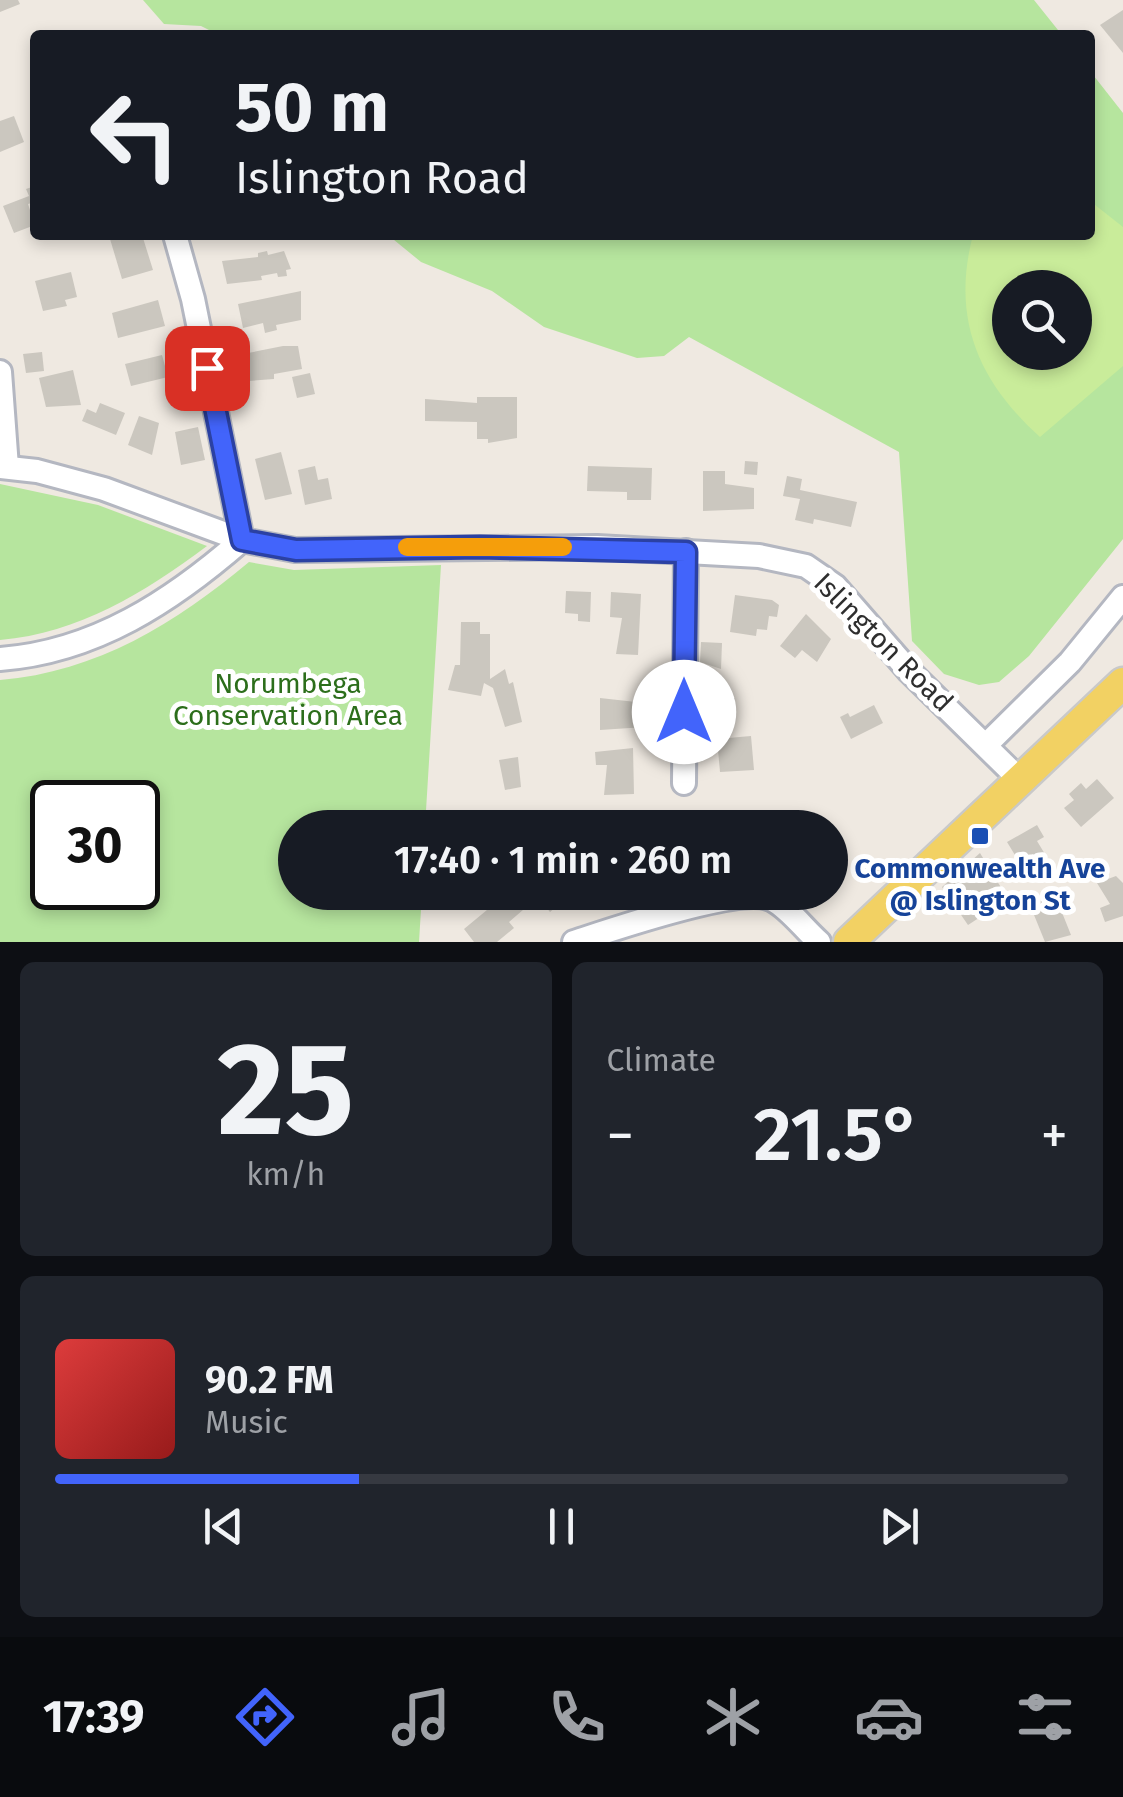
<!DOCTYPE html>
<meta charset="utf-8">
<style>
body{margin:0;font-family:"Fira Sans",sans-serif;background:#20242c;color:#f1f3f6;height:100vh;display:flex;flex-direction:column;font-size:38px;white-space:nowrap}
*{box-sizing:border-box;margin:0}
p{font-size:32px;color:#9ea1a6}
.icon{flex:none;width:55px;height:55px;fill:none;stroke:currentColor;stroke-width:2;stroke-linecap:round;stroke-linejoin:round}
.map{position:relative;height:942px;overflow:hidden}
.sheet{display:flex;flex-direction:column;gap:20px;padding:20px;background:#0d0f14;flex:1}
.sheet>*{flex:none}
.top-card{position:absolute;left:30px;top:30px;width:1065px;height:210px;border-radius:10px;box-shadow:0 5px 15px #0003;background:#171b24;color:#f1f3f6;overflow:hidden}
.tools{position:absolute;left:992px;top:270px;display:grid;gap:20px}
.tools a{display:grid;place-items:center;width:100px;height:100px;border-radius:50%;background:#171b24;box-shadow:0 5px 15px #0003;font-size:50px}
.speed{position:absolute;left:30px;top:780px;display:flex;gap:20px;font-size:50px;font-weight:700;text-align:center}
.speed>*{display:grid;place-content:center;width:130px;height:130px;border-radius:50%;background:#171b24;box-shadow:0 5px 15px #0003;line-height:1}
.speed .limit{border:5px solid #111;border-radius:15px;background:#fff;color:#111}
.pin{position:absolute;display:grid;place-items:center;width:85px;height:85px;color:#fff;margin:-42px;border-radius:20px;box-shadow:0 5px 15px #0006}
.me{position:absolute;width:110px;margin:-55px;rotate:0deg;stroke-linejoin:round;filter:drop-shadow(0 0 8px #0008)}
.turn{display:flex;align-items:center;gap:35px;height:210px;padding:0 40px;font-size:45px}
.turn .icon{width:130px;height:130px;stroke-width:2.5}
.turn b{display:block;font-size:70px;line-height:85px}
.big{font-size:75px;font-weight:600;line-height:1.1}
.sheet .tile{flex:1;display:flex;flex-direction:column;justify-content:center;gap:15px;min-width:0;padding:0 35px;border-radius:15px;background:#20242c}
.sheet .dial{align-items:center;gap:0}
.dial b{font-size:130px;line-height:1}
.song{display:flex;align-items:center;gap:30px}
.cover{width:120px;height:120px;border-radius:15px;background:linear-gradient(135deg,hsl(0 70% 55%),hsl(0 70% 35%))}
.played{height:10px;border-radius:5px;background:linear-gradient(90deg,#4264fb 30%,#363941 30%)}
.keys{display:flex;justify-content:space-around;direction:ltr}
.heat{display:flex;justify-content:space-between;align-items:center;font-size:55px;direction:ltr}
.sheet .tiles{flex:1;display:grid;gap:20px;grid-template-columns:1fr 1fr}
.tile:last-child{grid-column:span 2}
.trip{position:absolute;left:278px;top:810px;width:570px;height:100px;border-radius:50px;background:#171b24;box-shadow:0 5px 15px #0003;font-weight:600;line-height:100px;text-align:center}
.dock{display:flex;height:160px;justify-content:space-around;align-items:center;background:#090b0e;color:#9ea1a6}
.dock .icon{width:70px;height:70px}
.dock .current{color:#4264fb}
.dock b{font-size:45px;color:#f1f3f6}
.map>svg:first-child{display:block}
.green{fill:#b6e59e;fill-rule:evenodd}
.pitch{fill:#c9ec9a;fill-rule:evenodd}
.building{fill:#cbc7bf}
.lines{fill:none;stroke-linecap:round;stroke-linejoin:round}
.minor-casing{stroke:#b4b7c1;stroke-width:28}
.major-casing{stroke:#c9c9c9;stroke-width:35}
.minor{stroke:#fff;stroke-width:22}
.major{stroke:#f2d163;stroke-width:30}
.route-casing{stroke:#2b41a3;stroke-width:25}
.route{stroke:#4264fb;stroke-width:18}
.slow{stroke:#f59e0b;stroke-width:18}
.transit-dot{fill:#1a4fb4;stroke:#fff;stroke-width:4}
.labels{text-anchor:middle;stroke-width:10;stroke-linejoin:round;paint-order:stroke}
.street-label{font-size:28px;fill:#2e2e2e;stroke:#fff}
.park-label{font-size:28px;fill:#2c6e1b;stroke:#fff}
.transit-label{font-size:28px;font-weight:bold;fill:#164399;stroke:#fff}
</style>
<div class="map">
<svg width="1123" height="942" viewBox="0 0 1123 942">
<rect width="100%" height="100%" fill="#efe9e1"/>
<g class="green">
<path d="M143,0H1034L1062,35H219L201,26L164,24Z"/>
<path d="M1090,71L1123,113V539L1029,656L999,682L979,685L944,674L912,641L899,452L689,337L664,356L637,358L544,327L492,291L421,262L388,235H1090ZM1010,288H1075V352H1010Z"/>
<path d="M0,484L98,505L207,546C144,593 79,633 0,640Z"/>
<path d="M249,562L294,570L441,565L425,827L295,828V892L422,893L419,942H0V680C97,672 176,623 249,562ZM52,802H138V888H52Z"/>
</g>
<path class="pitch" d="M1090,201L1123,227V366L1040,437C978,381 951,318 973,235H1090ZM1010,288H1075V352H1010Z"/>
<g class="building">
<path d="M0,0H18L20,4L0,12Z"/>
<path d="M1123,10V53L1100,25Z"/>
<path d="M14,116L24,142L0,152V121Z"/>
<path d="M32,187L35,202L28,204L35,225L14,233L3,206L29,196L26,189Z"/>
<path d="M123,235L143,238L153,270L122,279L110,239Z"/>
<path d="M267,251L268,255L284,251L291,269L286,270L287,276L278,277L277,273L261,276L262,280L227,284L222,261L258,257V253Z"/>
<path d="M71,272L77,297L65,300L67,306L43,311L35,281Z"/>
<path d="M301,291V320L276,325L277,330L265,333L263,323L243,328L238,304Z"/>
<path d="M158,300L165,326L118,338L112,313Z"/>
<path d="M283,346H298L302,369L274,374V379L248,381L243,354Z"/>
<path d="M42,352L44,371L26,373L23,354Z"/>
<path d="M162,355L168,377L131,386L125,364Z"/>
<path d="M73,370L81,405L46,407L39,378Z"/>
<path d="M310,373L315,394L297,398L292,377Z"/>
<path d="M477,397H517V438L488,443V439H477V422L425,421V399L477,403Z"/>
<path d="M100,403L125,413L116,435L82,421L87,409L96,413Z"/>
<path d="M139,416L159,423L152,455L128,445Z"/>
<path d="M198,427L205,460L181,465L175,432Z"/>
<path d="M281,452L292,494L265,500L255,459Z"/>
<path d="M745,461L758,462L757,475L744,474Z"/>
<path d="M315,466L318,480L328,478L332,499L305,505L298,470Z"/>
<path d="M588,466L652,468L651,500H627V492L587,491Z"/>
<path d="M703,471H725V484L754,488V509L703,511Z"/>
<path d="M787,476L802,479L800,490L857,502L851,527L814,519L813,524L795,520L800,499L783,496Z"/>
<path d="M566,591L591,592L590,622L578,621V614L565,613Z"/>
<path d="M611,592L641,594L638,655L616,654L622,618L610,617Z"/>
<path d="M735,595L772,600L779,605L777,617L769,616L767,630L757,629L756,636L730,632Z"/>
<path d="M806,614L831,639L817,662L802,650L795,658L780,646Z"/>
<path d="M461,622H480V634H490V679L505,669L509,684L513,682L522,722L505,727L493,688L484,683L481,696L448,690L455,665H460Z"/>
<path d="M701,642L722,643L721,669L700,662Z"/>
<path d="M600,698L645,703V727L600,730Z"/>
<rect x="716" y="698" width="19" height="18"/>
<path d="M874,705L883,723L851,739L840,717L848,713L850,717Z"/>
<path d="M751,736L754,770L720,772L717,739Z"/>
<path d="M633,748L634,794L604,795L607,765H596L595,752Z"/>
<path d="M518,757L521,787L505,790L499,760Z"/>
<path d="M1097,779L1114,798L1081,827L1064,808L1074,800L1069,794L1081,783L1086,789Z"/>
<path d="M1037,825L1044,837L1037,841L1051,864L1029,878L1007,842Z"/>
<path d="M980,853L1008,899L968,925L942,887Z"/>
<path d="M1116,876L1123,883V916L1105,922L1100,908L1110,904L1097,883Z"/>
<path d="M496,892H573L550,912L538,897L509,922L514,928L497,942H474L464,929L493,905L489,899Z"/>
<path d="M1055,895L1071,935L1045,942L1030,905Z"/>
</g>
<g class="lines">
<defs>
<g id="minor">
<path d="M0,372L7,467"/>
<path d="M0,467L37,471L104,489L242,540L295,550L597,547L759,556L806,566L835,586L909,671L1020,780"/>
<path d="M0,659C95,652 172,601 242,540L193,299L175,235"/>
<path d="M987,744L1070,662L1123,597"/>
<path d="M684,783L686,551"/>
<path d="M574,942C608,931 744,884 773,900C790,909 804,929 819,942"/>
</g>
<path id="major" d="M849,942L1123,683"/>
</defs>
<use href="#minor" class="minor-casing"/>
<use href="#major" class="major-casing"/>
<use href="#minor" class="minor"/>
<use href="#major" class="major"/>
</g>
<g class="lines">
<defs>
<path id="route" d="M207,368L242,540L296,550L480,547L686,552L684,712"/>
</defs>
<use href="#route" class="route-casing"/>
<use href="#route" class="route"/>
<path class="slow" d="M407,547H563"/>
</g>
<rect class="transit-dot" x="970" y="826" width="20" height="20" rx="5"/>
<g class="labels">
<g class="street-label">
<text transform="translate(884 642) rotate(45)" y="10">Islington Road</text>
</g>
<g class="park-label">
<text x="288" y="693">Norumbega<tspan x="288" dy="32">Conservation Area</tspan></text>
</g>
<g class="transit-label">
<text x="980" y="878">Commonwealth Ave<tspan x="980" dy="32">@ Islington St</tspan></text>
</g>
</g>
</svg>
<div class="tools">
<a><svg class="icon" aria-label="search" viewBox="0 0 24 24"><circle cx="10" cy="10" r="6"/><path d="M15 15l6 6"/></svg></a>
</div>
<div class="speed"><div class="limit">30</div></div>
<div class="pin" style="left:207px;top:368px;background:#d93025"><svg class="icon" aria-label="arrive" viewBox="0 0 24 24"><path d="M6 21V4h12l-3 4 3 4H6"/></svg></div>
<svg class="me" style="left:684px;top:712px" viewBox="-20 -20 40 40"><circle r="19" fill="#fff"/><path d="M0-13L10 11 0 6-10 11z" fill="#4264fb"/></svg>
<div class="trip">17:40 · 1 min · 260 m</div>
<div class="top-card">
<div class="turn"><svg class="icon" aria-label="left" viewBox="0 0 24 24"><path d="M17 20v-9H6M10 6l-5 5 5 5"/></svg><div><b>50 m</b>Islington Road</div></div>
</div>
</div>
<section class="sheet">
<div class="tiles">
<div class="tile dial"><b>25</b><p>km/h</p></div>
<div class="tile"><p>Climate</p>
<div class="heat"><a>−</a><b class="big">21.5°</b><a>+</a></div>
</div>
<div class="tile">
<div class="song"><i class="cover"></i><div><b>90.2 FM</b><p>Music</p></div></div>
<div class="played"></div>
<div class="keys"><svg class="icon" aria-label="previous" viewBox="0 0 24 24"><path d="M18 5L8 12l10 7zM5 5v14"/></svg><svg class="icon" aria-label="pause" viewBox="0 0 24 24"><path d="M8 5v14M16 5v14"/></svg><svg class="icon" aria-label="next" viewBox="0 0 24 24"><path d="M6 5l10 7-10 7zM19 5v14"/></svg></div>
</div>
</div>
</section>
<nav class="dock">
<b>17:39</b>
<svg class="icon current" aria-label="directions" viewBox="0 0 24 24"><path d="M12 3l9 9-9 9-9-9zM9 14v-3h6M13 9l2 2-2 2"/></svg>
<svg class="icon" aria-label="music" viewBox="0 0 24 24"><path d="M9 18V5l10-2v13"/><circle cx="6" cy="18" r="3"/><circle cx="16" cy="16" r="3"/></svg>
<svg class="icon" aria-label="phone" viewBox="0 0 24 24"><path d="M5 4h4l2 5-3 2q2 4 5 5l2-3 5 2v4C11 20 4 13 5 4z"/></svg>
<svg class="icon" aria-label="climate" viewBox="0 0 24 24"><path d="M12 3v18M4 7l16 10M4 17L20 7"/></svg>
<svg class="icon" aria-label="car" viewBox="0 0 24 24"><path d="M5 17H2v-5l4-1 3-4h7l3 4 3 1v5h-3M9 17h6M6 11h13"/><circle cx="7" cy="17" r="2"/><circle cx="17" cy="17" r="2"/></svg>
<svg class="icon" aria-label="filters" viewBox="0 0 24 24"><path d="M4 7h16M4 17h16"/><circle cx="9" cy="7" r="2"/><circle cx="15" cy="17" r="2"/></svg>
</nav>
